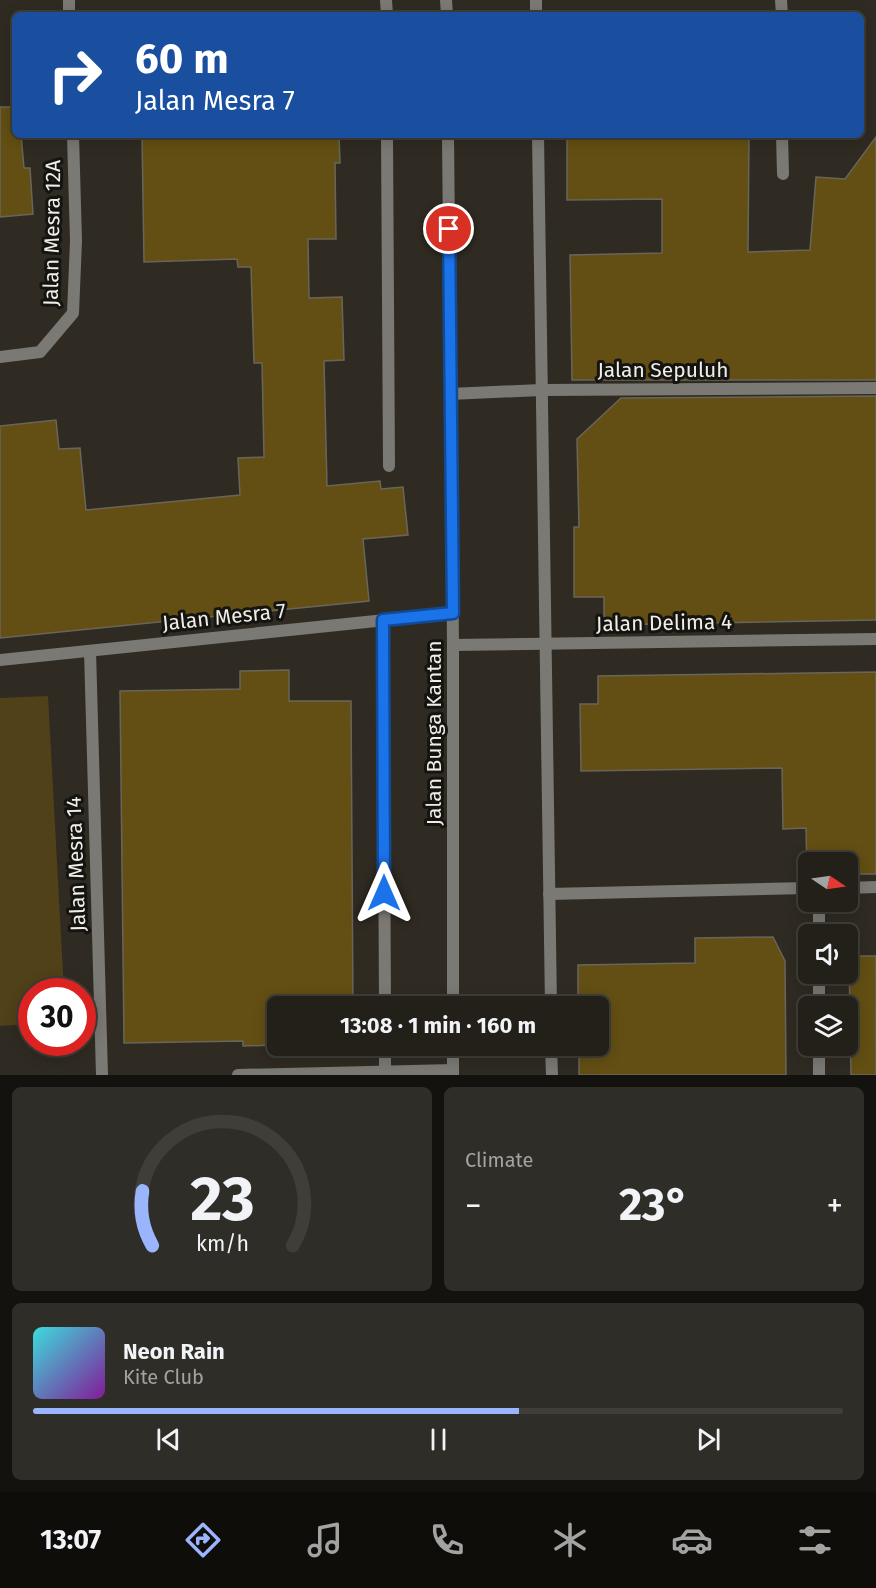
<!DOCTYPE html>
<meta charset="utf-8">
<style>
body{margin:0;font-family:"Fira Sans",sans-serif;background:#2f2d27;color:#f1f3f6;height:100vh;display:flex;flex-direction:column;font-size:22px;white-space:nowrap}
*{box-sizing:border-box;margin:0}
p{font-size:20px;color:#a3a3a2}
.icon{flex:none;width:33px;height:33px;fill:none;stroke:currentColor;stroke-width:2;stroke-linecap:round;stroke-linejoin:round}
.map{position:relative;height:1075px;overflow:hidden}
.side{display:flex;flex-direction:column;gap:12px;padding:12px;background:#13120e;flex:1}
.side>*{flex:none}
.hud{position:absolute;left:12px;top:12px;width:852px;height:126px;border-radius:9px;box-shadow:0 3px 15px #0003,0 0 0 2px #403e39;background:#1a4fa0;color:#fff;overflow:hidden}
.needle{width:39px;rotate:103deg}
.controls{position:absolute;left:798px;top:852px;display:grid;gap:12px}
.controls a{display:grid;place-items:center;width:60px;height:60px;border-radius:9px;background:#23201a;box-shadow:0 3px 15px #0003,0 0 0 2px #403e39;font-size:30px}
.speed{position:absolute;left:18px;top:978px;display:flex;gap:12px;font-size:30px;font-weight:700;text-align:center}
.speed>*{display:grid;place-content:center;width:78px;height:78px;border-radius:50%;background:#23201a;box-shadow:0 3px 15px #0003,0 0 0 2px #403e39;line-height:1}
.speed .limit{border:9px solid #d22;background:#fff;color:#111}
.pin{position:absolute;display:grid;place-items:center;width:51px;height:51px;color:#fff;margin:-26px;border:3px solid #fff;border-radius:50%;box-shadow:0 2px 6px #0007}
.me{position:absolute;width:66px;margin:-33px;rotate:0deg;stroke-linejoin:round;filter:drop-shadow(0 0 4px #0008)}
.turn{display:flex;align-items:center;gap:21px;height:126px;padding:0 24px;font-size:27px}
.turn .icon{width:78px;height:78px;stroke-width:2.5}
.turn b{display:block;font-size:42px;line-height:51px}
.big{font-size:45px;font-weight:700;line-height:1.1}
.side .card{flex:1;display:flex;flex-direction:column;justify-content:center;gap:9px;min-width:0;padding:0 21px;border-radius:9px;background:#2f2d27}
.side .dial{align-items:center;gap:0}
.dial svg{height:156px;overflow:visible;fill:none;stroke:#403e39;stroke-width:7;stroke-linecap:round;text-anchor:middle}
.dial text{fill:#f1f3f6;stroke:none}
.song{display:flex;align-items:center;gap:18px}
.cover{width:72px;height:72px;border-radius:9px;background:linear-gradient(135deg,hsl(180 70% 55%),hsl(290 70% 35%))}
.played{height:6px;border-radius:3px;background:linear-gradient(90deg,#9bb5fd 60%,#403e39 60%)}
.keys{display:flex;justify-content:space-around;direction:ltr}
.heat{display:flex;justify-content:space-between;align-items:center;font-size:33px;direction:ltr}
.side .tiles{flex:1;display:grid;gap:12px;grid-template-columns:1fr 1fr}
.card:last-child{grid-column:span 2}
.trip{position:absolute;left:267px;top:996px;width:342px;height:60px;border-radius:9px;background:#23201a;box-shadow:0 3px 15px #0003,0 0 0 2px #403e39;font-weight:700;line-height:60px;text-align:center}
.menu{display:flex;height:96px;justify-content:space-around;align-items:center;background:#0e0d0a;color:#a3a3a2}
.menu .icon{width:42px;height:42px}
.menu .on{color:#9bb5fd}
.menu b{font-size:27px;color:#f1f3f6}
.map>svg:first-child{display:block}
.green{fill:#504118}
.building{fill:#634f13;stroke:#6a655b;stroke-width:1.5}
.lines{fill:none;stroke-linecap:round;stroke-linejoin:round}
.minor{stroke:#7b7974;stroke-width:12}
.tertiary{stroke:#7b7974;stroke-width:12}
.route-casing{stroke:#114b97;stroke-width:15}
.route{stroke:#1a73e8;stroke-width:10}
.labels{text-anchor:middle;stroke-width:6;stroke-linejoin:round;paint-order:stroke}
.street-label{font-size:21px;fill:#f0eee8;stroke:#151410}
</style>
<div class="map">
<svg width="876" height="1075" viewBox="0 0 876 1075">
<rect width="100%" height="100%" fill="#2f2b22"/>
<path class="green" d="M48,696L64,991L32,992L31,1024L0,1026V698Z"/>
<g class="building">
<path d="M0,107H15V135H21L24,168H30L33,214L0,217Z"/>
<path d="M142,135H339L340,163H335L336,239H308L309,298L342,297L344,360L324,361L327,486L380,481L381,489L403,487L408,535L363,539L369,601L0,638V426L56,420L59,449L80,448L86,510L240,495L238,458L264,457L262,363H254L251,267H238L237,259L144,262Z"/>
<path d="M567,135H749L748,252L810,250L816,177L845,179L876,137V380H572L570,255L662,253V199L567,200Z"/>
<path d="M876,396V620L604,625V597H574V527H579L577,439L621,398Z"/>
<path d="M289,670V701H351L353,1006H278V1020H272L273,1045L243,1046V1041L124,1043L120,691L240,689V671Z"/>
<path d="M876,672V874H848V862H808L807,875L806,828L783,829L782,768L581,771L580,704H598V676Z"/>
<path d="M773,937L785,961L786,1075H579V1046H598V1006H578V965L695,963V938Z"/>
<path d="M849,956H876V1075H851Z"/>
</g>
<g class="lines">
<g class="minor">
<path d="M69,0V15"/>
<path d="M386,0L387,15"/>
<path d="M536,0V15"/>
<path d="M781,0L782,15"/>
<path d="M387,135L389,466"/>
<path d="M538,135L551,1006"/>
<path d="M782,135L783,174"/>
<path d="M0,357L40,352L73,313L76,241L73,135"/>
<path d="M450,394L541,390L876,388"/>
<path d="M383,620L385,1006"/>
<path d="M453,645L876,639"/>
<path d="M90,651L102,1075"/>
<path d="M0,660L453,613"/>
<path d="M848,888L876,887"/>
<path d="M549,894L808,888"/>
<path d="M819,934V902"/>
<path d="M819,1006V974"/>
<path d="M385,1046V1072"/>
<path d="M551,1046L552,1075"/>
<path d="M238,1075L453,1070"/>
<path d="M819,1075V1046"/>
</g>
<g class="tertiary">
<path d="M446,0L447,15"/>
<path d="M448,135L453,645V1006"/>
<path d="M453,1046V1075"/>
</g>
</g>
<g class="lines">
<defs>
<path id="route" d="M384,893L383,620L453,613L449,229"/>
</defs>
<use href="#route" class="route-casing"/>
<use href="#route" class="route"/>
</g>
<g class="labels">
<g class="street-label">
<text transform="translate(52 233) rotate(-89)" y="7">Jalan Mesra 12A</text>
<text x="663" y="377">Jalan Sepuluh</text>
<text transform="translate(224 617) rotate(-6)" y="7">Jalan Mesra 7</text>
<text transform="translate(664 623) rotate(-1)" y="7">Jalan Delima 4</text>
<text transform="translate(434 733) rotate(-90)" y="7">Jalan Bunga Kantan</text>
<text transform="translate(76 864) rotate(-92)" y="7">Jalan Mesra 14</text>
</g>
</g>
</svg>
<div class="controls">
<a><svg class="needle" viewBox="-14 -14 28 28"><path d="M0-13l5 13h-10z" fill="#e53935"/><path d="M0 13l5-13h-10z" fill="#a3a3a2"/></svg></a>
<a><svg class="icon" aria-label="sound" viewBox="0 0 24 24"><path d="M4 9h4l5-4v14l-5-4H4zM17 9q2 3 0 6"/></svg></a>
<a><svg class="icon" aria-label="layers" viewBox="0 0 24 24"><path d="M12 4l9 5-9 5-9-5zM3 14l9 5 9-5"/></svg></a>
</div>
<div class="speed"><div class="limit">30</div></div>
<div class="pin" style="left:449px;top:229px;background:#d93025"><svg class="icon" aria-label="arrive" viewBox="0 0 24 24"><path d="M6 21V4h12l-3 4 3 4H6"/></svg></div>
<svg class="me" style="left:384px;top:893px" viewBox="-20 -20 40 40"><path d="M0-17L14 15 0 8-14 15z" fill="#1a73e8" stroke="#fff" stroke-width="4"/></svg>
<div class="trip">13:08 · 1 min · 160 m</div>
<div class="hud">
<div class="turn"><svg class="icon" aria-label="right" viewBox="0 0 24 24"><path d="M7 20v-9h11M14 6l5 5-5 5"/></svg><div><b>60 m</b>Jalan Mesra 7</div></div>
</div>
</div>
<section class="side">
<div class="tiles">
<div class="card dial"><svg viewBox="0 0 100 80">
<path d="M14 69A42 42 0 1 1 86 69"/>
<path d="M14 69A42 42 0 0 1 9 41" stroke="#9bb5fd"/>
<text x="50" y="56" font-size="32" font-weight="700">23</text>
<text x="50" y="72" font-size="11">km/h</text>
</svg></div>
<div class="card"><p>Climate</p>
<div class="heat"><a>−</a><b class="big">23°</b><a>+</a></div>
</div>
<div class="card">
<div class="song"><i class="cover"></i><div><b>Neon Rain</b><p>Kite Club</p></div></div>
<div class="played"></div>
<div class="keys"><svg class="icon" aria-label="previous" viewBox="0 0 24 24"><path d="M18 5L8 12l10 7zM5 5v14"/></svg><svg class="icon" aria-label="pause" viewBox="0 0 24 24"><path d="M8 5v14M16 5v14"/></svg><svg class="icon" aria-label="next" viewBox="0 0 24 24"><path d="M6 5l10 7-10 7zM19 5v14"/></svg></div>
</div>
</div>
</section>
<nav class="menu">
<b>13:07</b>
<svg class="icon on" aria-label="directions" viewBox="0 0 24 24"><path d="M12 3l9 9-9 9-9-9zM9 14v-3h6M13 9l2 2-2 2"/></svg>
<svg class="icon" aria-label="music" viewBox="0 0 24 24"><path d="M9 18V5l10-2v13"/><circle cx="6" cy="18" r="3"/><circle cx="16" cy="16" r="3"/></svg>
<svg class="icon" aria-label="phone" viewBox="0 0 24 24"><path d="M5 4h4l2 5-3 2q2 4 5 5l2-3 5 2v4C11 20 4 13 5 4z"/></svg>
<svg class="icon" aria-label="climate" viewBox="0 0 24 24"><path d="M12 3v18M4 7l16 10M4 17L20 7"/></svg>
<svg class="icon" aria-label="car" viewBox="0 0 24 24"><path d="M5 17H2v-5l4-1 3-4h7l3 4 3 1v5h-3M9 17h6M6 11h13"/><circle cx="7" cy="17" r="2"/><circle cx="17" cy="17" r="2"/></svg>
<svg class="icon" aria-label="filters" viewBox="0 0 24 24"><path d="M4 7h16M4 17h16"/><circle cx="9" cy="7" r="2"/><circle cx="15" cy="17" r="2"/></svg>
</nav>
